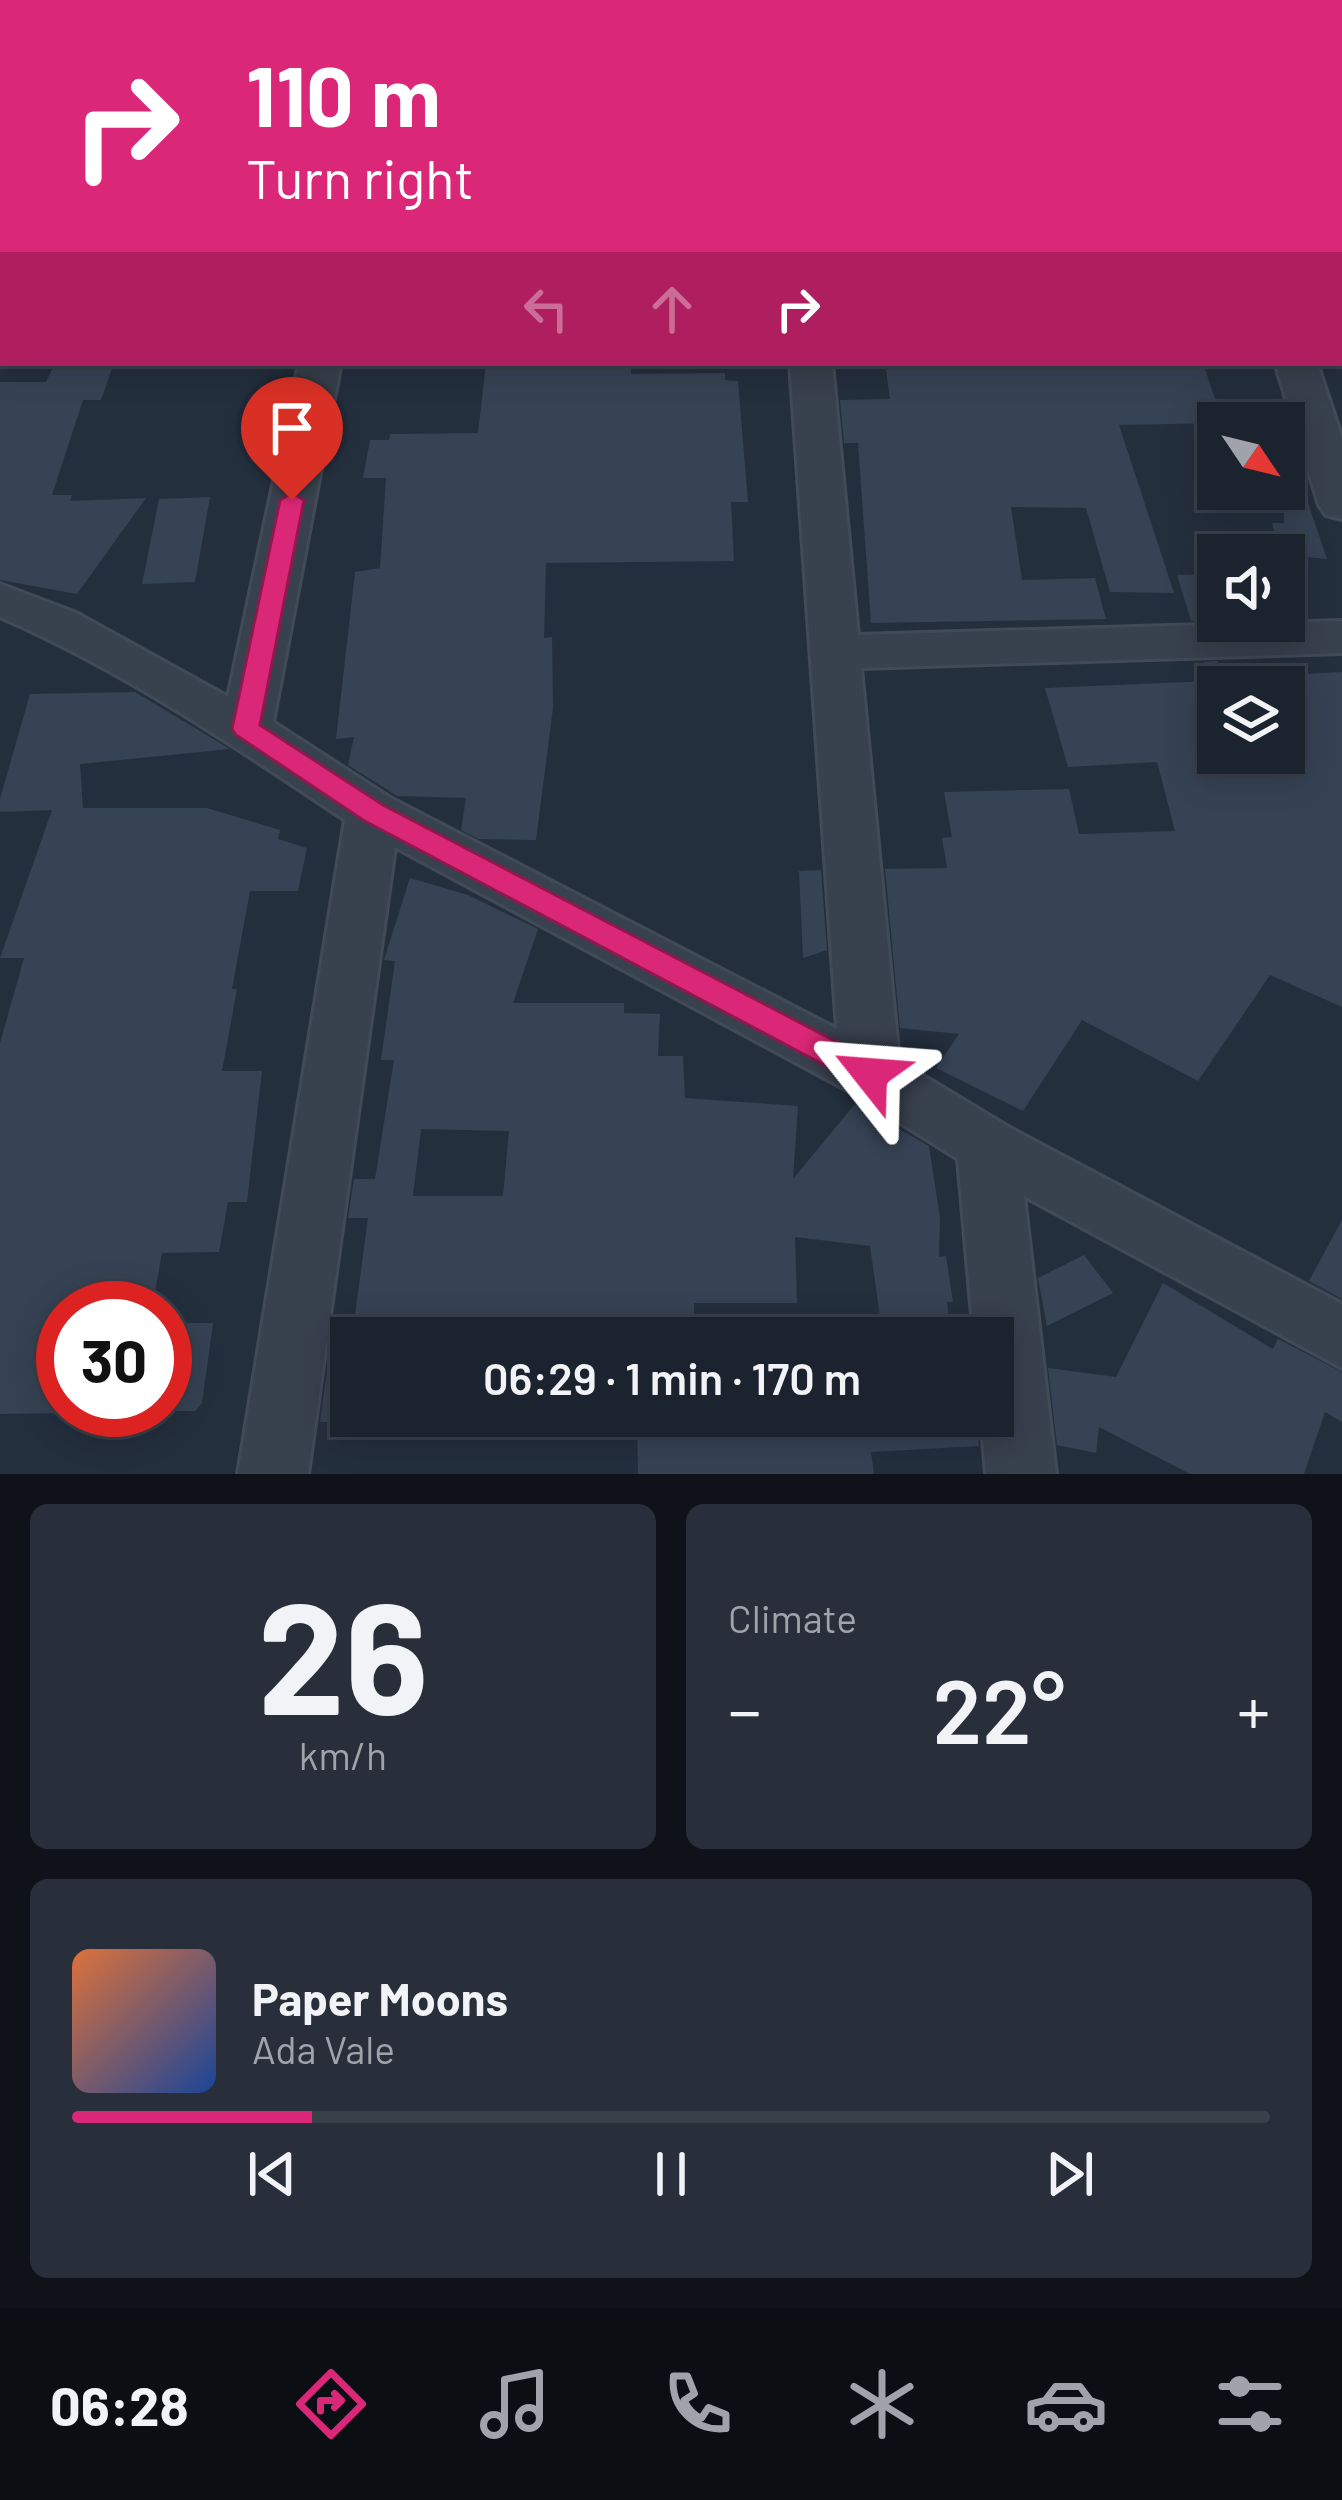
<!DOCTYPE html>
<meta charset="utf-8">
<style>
body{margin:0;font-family:Barlow,sans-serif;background:#282f3a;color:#f1f3f6;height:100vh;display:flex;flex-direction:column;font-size:45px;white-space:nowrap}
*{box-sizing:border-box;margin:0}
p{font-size:39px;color:#a0a4aa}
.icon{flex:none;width:66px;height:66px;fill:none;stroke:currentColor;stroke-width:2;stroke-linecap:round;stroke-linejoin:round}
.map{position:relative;height:1474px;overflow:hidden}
.panel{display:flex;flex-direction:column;gap:30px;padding:30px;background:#0f1319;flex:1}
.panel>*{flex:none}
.top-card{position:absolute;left:0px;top:0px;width:1344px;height:366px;box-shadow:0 6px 30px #0003,0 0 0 3px #39404a;background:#db2777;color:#fff;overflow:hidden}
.needle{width:78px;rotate:125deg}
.tools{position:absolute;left:1197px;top:402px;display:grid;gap:24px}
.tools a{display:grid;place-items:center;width:108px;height:108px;border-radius:0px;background:#1b232e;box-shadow:0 6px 30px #0003,0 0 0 3px #39404a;font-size:60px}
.speed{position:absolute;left:36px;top:1281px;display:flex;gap:24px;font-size:60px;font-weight:700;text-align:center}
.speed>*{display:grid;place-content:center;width:156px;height:156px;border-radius:50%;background:#1b232e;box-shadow:0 6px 30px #0003,0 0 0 3px #39404a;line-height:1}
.speed .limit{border:18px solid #d22;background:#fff;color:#111}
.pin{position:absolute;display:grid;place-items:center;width:102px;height:102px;color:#fff;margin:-123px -51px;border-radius:50% 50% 50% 0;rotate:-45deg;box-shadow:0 0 12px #0007}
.pin .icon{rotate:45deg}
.me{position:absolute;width:132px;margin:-66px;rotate:298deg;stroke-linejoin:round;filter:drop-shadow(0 0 9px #0008)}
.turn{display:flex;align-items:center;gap:42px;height:252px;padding:0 48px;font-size:54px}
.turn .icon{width:156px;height:156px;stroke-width:2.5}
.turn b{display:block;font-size:84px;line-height:102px}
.lanes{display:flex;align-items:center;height:114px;padding:0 48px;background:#0003;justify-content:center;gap:60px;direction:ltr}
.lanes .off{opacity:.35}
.big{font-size:90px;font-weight:600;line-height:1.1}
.panel .card{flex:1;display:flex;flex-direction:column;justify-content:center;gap:18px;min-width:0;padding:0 42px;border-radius:18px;background:#282f3a}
.panel .dial{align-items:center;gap:0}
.dial b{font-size:156px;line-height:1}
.song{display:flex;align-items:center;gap:36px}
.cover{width:144px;height:144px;border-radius:18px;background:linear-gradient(135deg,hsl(20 70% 55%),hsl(220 70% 35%))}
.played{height:12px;border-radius:6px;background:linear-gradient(90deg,#db2777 20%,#39404a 20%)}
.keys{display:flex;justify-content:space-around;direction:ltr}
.heat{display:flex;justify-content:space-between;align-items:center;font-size:66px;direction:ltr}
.panel .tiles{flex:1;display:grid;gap:30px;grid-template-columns:1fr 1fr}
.card:last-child{grid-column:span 2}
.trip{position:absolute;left:330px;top:1317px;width:684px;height:120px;border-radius:0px;background:#1b232e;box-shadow:0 6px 30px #0003,0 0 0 3px #39404a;font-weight:600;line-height:120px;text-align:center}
.tab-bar{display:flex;height:192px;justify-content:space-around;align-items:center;background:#0b0e12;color:#a0a4aa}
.tab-bar .icon{width:84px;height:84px}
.tab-bar .selected{color:#db2777}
.tab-bar b{font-size:54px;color:#f1f3f6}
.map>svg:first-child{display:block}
.building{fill:#364354;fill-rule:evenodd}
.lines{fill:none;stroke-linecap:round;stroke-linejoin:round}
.minor-casing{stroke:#414a57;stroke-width:6}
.minor{fill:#38414e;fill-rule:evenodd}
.route{fill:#db2777;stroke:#8e194d;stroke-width:3}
</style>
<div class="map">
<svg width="1342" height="1474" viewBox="0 0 1342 1474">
<rect width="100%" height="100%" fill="#242f3e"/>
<g class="building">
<path d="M55,363H114L101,400H83L52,495H72L70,501L146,498L77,594L0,580V382H46Z"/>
<path d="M486,363H631V374L725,373V380L738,381L748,502H731L734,561L546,563L544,638L552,637L553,708L536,840L478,839L461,830L466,798L397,796L348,765L354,737L336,739L355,572L380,568L386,478H363L370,440H389L390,434L478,433Z"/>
<path d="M885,363H1203L1223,423L1119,425L1174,593L1110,592L1086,508L1011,507L1022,580L1095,578L1106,619L871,623L858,443H844L840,400L890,399Z"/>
<path d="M1290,450L1327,559L1282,555L1272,523H1284V451Z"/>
<path d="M210,497L195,582L142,584L159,499Z"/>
<path d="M1218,574V620L1191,621L1177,575Z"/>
<path d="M1218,661V680L1210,681H1218V753H1284V675L1342,672V1007L1270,975L1198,1081L1082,1020L1023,1111L936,1068L959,1034L900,1028L885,869L947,868L942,838L952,837L944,792L1069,789L1079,834L1175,831L1157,762L1068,767L1045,688L1210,681L1204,662Z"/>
<path d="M135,692L230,749L80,764L83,808H207L280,830L278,839L307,848L298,891H250L232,989H237L222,1071H262L247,1202H228L219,1252L162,1253L152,1308H63V1413L0,1414V1043L24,958H0L52,810L0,812V799L30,694Z"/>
<path d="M821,870L827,950L803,958L799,871Z"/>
<path d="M410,878L468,895L538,929L513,1003H624V1013L660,1014L658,1056H683L685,1098L798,1106L793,1179L855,1104L929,1146L940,1218L939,1257L946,1256L953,1302H947L951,1338H883L870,1246L795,1237L797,1303H694V1338H352L368,1218H348L354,1179H375L394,1060H381L395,961L384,960ZM421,1129L509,1131L503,1196H413Z"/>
<path d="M1342,1220V1299L1309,1281Z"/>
<path d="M1084,1255L1113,1293L1047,1326L1038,1278Z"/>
<path d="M1163,1283L1273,1349L1278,1339L1342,1372V1422L1325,1412L1304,1474H1190L1099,1427L1096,1453L1057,1445L1048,1368L1116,1377Z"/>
<path d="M174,1323H213L202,1403L195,1411H158L165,1410Z"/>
<path d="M330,1348H351V1422H320Z"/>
<path d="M637,1416H977L979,1446L871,1452L874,1474H638Z"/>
</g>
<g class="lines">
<defs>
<g id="minor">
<path d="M3,6V31L0,32V7Z"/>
<rect x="1341" y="36" width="1" height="20"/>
<rect x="1341" y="256" width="1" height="24"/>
<path d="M3,260V284L0,285V261Z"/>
<path d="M299,363H341L273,722L392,799L837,1029L790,363H832L858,635L1342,621V653L861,668L899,1061L1010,1128L1342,1304V1368L1024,1196L1056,1474H986L981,1416H993V1338H974L958,1159L849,1091L395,847L308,1474H238L345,820C235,746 122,670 0,617V584L76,613L228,697Z"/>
<path d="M1275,363H1317L1342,438V519L1326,515L1319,505Z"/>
</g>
</defs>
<use href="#minor" class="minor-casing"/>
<use href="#minor" class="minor"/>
</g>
<path class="route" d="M292,493L304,500L260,725L383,805L881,1065L886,1074L881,1083H858L363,820L236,735L232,729L280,500Z"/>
</svg>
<div class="tools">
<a><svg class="needle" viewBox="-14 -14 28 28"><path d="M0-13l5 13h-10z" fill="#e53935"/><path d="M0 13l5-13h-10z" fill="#a0a4aa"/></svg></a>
<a><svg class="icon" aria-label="sound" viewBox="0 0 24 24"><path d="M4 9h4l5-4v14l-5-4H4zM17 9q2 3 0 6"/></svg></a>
<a><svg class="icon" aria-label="layers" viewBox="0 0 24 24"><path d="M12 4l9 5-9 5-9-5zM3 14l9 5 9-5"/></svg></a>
</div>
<div class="speed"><div class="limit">30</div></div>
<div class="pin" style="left:292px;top:500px;background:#d93025"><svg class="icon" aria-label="arrive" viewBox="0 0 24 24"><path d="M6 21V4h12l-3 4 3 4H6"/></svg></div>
<svg class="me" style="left:870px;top:1074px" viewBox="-20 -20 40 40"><path d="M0-17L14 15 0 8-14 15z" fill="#db2777" stroke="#fff" stroke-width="4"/></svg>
<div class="trip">06:29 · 1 min · 170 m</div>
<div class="top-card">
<div class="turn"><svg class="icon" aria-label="right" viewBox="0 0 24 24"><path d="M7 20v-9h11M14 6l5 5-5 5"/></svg><div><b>110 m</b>Turn right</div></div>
<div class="lanes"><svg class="icon off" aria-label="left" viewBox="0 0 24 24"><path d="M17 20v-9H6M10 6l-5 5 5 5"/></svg><svg class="icon off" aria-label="ahead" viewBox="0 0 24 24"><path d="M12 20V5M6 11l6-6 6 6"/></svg><svg class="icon" aria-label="right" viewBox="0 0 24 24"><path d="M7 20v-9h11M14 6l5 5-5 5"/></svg></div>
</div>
</div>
<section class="panel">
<div class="tiles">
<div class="card dial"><b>26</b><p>km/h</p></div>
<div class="card"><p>Climate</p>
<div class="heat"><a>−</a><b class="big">22°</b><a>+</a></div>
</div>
<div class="card">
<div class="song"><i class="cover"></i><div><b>Paper Moons</b><p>Ada Vale</p></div></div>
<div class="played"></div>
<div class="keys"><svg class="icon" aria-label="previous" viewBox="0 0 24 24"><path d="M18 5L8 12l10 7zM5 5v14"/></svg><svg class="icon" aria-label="pause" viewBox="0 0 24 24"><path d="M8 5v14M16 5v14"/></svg><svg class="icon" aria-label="next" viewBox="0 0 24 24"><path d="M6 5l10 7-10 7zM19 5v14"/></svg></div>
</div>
</div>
</section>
<nav class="tab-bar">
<b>06:28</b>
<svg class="icon selected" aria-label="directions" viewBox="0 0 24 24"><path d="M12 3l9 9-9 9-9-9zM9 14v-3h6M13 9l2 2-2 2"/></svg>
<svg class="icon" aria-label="music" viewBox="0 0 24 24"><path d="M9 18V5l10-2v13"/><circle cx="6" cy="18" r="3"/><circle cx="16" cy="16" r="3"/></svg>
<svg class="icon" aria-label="phone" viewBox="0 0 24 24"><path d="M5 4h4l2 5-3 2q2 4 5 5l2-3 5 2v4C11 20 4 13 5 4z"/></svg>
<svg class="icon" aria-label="climate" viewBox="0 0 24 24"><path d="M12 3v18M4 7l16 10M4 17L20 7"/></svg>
<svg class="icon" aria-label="car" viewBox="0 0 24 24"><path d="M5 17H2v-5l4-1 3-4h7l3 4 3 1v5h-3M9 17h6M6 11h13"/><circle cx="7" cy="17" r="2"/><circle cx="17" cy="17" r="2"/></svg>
<svg class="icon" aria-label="filters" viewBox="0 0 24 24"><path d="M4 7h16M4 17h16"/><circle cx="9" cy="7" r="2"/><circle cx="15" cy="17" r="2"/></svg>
</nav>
